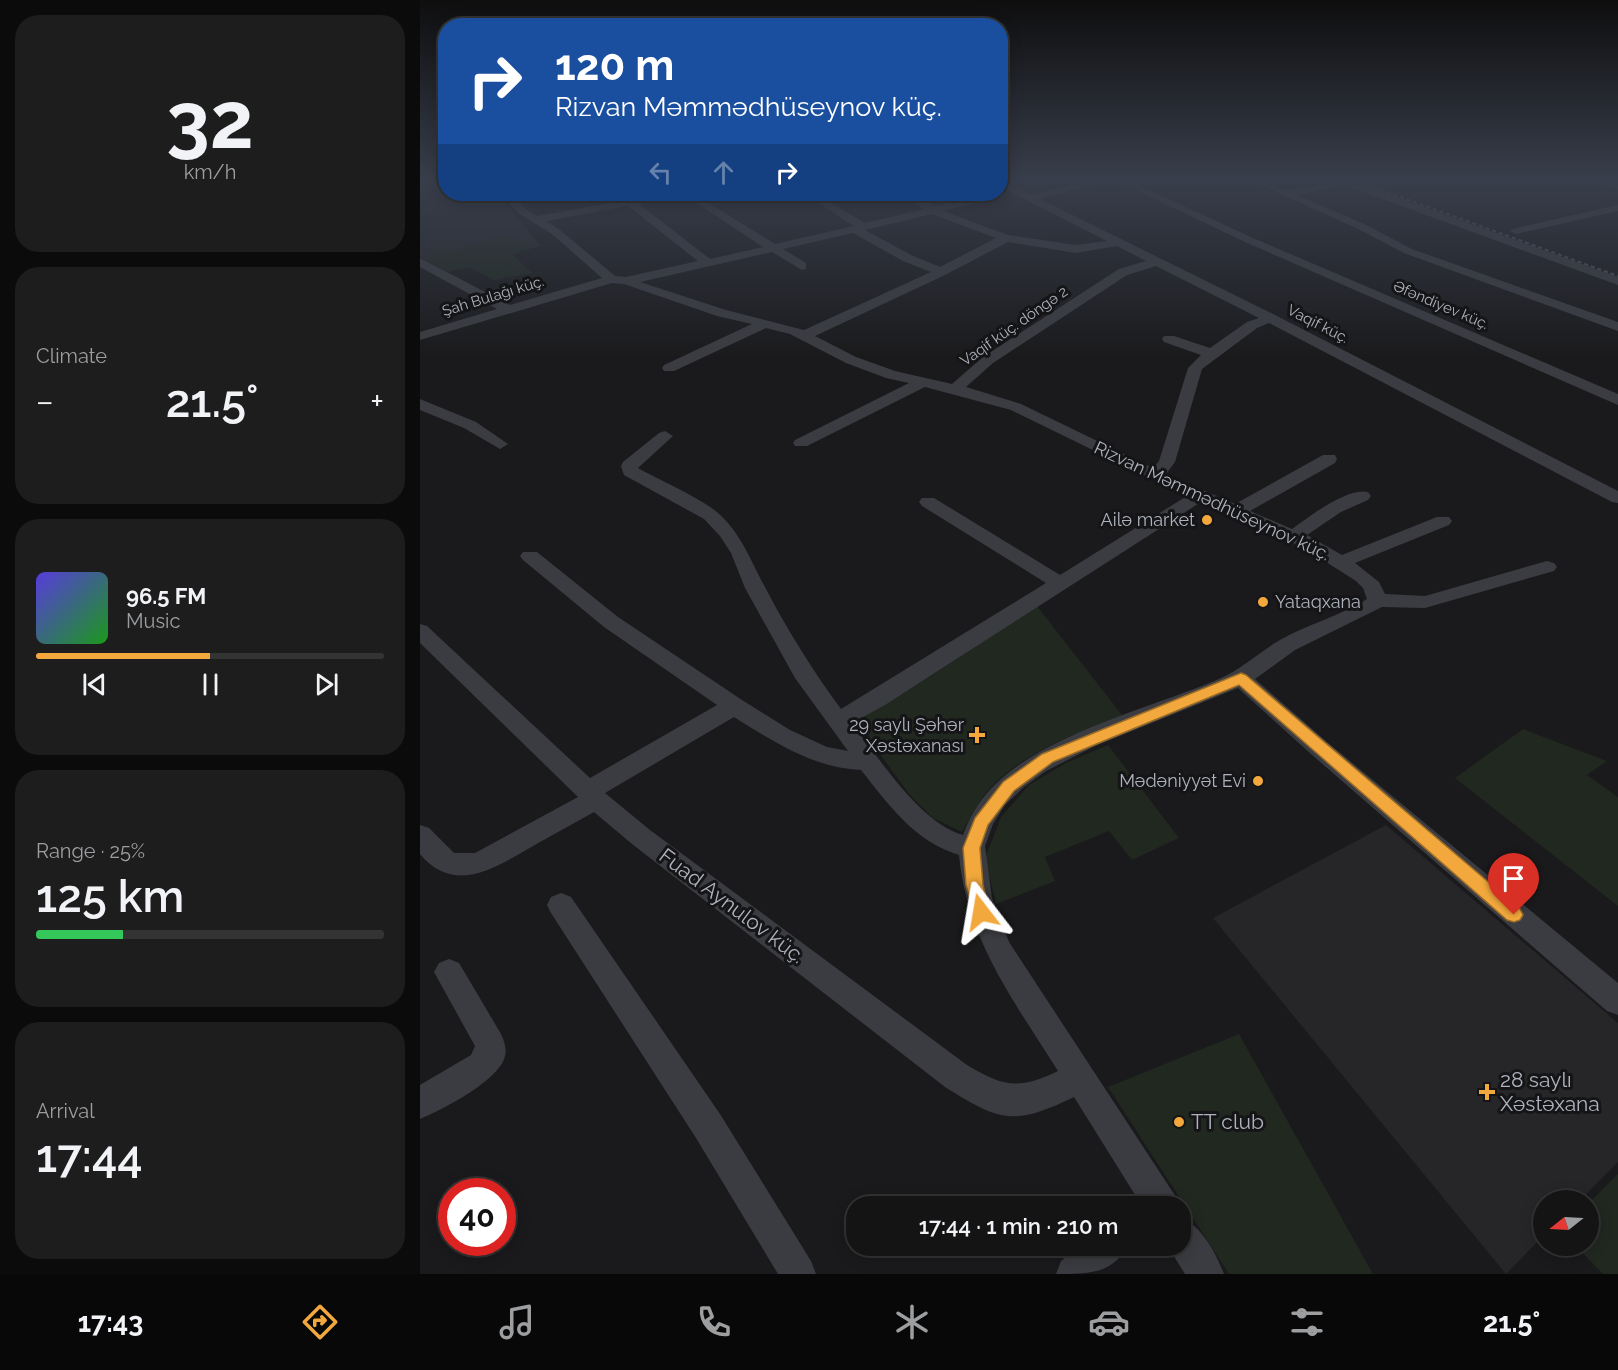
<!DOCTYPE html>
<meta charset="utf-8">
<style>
body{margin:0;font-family:Raleway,sans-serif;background:#1d1d1e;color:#f1f3f6;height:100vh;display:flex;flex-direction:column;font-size:22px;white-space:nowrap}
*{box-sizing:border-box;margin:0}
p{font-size:20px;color:#9d9ea0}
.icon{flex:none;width:33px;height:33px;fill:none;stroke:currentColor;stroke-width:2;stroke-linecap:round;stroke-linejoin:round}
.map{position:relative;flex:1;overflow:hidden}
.details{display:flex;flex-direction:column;gap:15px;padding:15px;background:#0b0b0c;width:420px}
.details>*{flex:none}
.top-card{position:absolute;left:18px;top:18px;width:570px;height:183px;border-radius:24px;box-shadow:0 3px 15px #0003,0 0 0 2px #333334;background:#1a4fa0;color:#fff;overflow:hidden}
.needle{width:39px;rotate:252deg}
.tools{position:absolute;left:1113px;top:1190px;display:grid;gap:12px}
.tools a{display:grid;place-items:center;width:66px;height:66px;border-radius:50%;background:#141415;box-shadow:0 3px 15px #0003,0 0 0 2px #333334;font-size:30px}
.speed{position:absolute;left:18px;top:1178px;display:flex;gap:12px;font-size:30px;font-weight:700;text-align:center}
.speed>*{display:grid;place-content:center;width:78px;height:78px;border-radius:50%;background:#141415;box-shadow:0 3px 15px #0003,0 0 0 2px #333334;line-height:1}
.speed .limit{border:9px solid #d22;background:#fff;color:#111}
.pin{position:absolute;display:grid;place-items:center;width:51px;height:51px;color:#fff;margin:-62px -26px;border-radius:50% 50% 50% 0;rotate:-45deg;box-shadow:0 0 6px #0007}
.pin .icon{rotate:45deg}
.me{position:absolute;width:66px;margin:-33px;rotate:346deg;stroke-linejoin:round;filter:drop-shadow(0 0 4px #0008)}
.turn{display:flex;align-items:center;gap:21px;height:126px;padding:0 18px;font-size:27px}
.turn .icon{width:78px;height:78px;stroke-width:2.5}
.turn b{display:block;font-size:42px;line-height:51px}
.lanes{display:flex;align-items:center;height:57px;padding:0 18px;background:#0003;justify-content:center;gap:30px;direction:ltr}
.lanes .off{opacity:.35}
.big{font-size:45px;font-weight:600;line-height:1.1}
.details .tile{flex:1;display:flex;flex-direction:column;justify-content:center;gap:9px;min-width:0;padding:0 21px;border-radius:24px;background:#1d1d1e}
.details .dial{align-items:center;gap:0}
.dial b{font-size:78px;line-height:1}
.song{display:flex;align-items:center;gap:18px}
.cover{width:72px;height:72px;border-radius:9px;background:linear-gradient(135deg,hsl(250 70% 55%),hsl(120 70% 35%))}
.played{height:6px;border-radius:3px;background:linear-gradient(90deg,#f2a83c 50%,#333334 50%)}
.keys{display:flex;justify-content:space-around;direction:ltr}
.heat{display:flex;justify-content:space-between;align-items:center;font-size:33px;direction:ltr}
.charge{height:9px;border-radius:4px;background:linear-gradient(90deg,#34c759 25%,#333334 0)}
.trip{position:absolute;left:426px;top:1196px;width:345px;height:60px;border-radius:24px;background:#141415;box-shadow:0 3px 15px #0003,0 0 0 2px #333334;font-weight:600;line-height:60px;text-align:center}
.tab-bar{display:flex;height:96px;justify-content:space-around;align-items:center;background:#080808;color:#9d9ea0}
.tab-bar .icon{width:42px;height:42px}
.tab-bar .selected{color:#f2a83c}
.tab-bar b{font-size:27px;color:#f1f3f6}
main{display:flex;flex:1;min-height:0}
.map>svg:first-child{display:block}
.built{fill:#262629}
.green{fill:#202820}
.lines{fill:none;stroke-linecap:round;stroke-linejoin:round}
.canal{fill:#303a41;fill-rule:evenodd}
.minor{fill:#3b3c41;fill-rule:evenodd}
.rail{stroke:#4e5156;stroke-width:2;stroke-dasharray:4 3;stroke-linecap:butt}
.route{fill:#f2a83c;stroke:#9d6d27;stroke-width:1.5}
.poi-dot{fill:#f2a83c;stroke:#151517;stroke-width:2}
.labels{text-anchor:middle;stroke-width:6;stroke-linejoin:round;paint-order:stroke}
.far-street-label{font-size:15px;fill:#adb2bc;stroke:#151517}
.street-label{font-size:18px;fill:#adb2bc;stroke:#151517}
.poi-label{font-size:18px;fill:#adb2bc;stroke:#151517;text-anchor:end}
.near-street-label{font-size:21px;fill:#adb2bc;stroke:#151517}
.near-poi-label{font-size:21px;fill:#adb2bc;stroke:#151517;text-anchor:start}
</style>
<main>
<section class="details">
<div class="tile dial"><b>32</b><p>km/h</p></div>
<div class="tile"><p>Climate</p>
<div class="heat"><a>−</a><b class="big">21.5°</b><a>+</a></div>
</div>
<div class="tile">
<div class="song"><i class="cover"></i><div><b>96.5 FM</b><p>Music</p></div></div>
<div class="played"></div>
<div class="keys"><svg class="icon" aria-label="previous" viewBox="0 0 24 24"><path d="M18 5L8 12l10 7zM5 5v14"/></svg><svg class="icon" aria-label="pause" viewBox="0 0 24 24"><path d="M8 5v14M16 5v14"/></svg><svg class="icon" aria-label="next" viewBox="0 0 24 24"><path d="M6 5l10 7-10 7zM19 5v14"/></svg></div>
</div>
<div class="tile"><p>Range · 25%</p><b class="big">125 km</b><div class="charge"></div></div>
<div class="tile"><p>Arrival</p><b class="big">17:44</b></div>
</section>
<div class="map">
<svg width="1198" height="1274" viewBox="0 0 1198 1274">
<rect width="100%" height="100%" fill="#1a1a1c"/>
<g class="built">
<path d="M0,180H25L26,194H71L83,200L121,246L28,272L0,257Z"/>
<path d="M966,825L1198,1023V1162L1160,1200H1124L1123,1236L1086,1274L793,918Z"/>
</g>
<g class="green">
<path d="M87,236L111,249L92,254L112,273L74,280L49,267L28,272L4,259Z"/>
<path d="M617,606L702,715C656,735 600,752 566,793C557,804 550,819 542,832L513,818L489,794L436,721L511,676Z"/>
<path d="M1103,729L1187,761L1167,775L1198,797V906L1035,778Z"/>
<path d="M688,745L759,838L712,860L689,831L625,857L635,881L576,904L565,858L581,817L609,785L646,763Z"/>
<path d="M819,1034L953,1274H809L688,1087Z"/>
<path d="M1198,1174V1274H1183L1155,1245H1168L1169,1203Z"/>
</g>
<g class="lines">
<path class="canal" d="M623,180H640L610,189L605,186Z"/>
<g class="minor">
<path d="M580,180L611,195L669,180H684L683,182L620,199L855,315L1198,491V503L1192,502L849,323L837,328L782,369L755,462L746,474L815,504L903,455H915L917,459L915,463L830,511L872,529C889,517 927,487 948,492L951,496L948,500L921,512L887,535L922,555L1017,517H1029L1032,521L1029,525L935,563L959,582L965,594L1005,596L1127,561L1134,563L1137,567L1134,571L1005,608L962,607L875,650L835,679L907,742L1198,983V1015L1187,1011L891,754L818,688L675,746L626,771L604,787L585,805L573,824L565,846L572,898L589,942L754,1194L759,1206H722L654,1097C594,1126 581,1122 525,1087L212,844L174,812C154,823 133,835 113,846C76,867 35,896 0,854V825L9,828L34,853H55L158,797L0,643V624L7,626L170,778L297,705L184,627L103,560L100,556L103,552H117L198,617L322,700L370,730L407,747L428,751L375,678L325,588L311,553L300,536L284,519L204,475L201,466L203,462L239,433L245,431L253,436L218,468C239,480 281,498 298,513C322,534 331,562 346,589C368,631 393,671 421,709L626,583L502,506L499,502L502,498H514L640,575L767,496L591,410L505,387L387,446H375L373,443L375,440L489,383L466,378L426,363L370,334L346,328L254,371H244L242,368L244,365L332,324L297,316L204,284L192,283L0,340V332L77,309L0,267V258L90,305L182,278L132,234L98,213L81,194H91L106,209L117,216L202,201L200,198L205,195C221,201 243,194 262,194L257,197L219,204L290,259L343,247L263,194H274L355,244L434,226L384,194H396L445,223L504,209L481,194H493L515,206L568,194H580V191L584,194L583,196L523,211L588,235L656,245L687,241L580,187ZM208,206L278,261L206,277L195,276L140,230L126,221ZM512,214L576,238L520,267L491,255L445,230ZM433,233L483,261L511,272L384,330L306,310L220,282L352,252L382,270L386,269V263L363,249ZM588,242L656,253L697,246L726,261L699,269L563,357L532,384L475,371L436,357L395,336L525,275ZM736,266L839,318L827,322L790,348L754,336H744L742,339L744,342L781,355L768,368L739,461L733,468L601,404L546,387L573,363L707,275ZM781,502L884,548L936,581L943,588L947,599C920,616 888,624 860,640C839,652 822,669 799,679C731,708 616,736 568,792C557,804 549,819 543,835C500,823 459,758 432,723L465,705ZM314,717C354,742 393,768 441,770C469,805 494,841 539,855C547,940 594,1001 638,1071C598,1090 584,1087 547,1065L230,830L185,793Z"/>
<path d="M695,180H707L833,238L1198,394V405L825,242Z"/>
<path d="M830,180C846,179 858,191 871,190C892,188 910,179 930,180L1198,277V285L924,185L877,195L944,224L992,249L1198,322V331L984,253L936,228Z"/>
<path d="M1169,180H1183L1198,185V191Z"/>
<path d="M1198,205V211L1096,234L1090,231L1096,228Z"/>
<path d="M0,399L56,422L88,444L80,449L44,428L0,410Z"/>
<path d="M141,893L151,897L300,1114L391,1261L396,1274H358L276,1138L131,913L127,905L131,897Z"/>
<path d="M29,959L39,963L81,1034C84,1041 87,1048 85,1056C80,1080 22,1110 0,1119V1085L51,1055L55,1046L14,972L19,963Z"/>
<path d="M760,1217C781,1225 796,1253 804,1274H765L747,1245H760Z"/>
<path d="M662,1245H708C693,1274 669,1274 636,1274L641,1261Z"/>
</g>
<path class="rail" d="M934,180L1198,276"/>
</g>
<linearGradient id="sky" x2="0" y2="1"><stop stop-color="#0e0e0f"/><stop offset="0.5" stop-color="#383e4b"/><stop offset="1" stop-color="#383e4b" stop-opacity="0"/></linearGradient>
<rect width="1198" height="358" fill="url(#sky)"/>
<path class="route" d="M821,673L826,675L1100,909L1103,915L1100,920L1094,922L1087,920L819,685L633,762L594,791L568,825L560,848L563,885L570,912L568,917L561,920L555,917L546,885L543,848L555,818L583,782L622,754Z"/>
<g class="poi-dot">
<circle cx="787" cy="520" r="6"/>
<circle cx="843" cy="602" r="6"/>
<path d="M554 726h6v6h6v6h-6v6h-6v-6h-6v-6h6z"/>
<circle cx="838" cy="781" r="6"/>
<path d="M1064 1083h6v6h6v6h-6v6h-6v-6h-6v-6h6z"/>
<circle cx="759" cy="1122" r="6"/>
</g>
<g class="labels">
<g class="far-street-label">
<text transform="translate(73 296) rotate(-17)" y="5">Şah Bulağı küç.</text>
<text transform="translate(1021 305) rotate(23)" y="5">Əfəndiyev küç.</text>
<text transform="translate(898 324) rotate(27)" y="5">Vaqif küç.</text>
<text transform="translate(594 326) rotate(-35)" y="5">Vaqif küç. döngə 2</text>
</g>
<g class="street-label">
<text transform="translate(792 501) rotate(25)" y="6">Rizvan Məmmədhüseynov küç.</text>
</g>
<g class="poi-label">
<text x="775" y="526">Ailә market</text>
<text x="855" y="608" text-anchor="start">Yataqxana</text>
<text x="544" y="731">29 saylı Şəhər<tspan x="544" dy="21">Xəstəxanası</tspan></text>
<text x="826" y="787">Mədəniyyət Evi</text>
</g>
<g class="near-street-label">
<text transform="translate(312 906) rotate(37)" y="7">Fuad Aynulov küç.</text>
</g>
<g class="near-poi-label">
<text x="1080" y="1087">28 saylı<tspan x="1080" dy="24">Xəstəxana</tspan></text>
<text x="771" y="1129">TT club</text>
</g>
</g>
</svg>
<div class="tools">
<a><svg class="needle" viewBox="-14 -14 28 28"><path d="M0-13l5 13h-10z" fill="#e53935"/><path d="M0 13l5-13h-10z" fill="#9d9ea0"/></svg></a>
</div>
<div class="speed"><div class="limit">40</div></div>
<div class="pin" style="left:1094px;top:915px;background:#d93025"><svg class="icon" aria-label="arrive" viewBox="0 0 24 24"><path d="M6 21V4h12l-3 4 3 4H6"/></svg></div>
<svg class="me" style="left:561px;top:912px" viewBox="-20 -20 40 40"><path d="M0-17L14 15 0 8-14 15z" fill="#f2a83c" stroke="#fff" stroke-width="4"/></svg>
<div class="trip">17:44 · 1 min · 210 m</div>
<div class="top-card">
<div class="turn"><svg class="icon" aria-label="right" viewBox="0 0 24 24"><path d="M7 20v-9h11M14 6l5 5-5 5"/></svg><div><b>120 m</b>Rizvan Məmmədhüseynov küç.</div></div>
<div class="lanes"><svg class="icon off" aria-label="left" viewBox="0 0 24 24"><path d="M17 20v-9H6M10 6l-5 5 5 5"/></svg><svg class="icon off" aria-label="ahead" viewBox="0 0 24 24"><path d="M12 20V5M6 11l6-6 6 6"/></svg><svg class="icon" aria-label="right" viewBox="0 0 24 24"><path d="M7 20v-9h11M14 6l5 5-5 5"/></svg></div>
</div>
</div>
</main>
<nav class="tab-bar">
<b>17:43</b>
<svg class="icon selected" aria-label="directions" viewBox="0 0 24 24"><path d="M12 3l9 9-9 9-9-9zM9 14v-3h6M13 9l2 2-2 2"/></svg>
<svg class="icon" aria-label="music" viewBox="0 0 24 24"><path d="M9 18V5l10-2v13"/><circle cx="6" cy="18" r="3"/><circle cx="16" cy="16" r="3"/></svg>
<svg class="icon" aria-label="phone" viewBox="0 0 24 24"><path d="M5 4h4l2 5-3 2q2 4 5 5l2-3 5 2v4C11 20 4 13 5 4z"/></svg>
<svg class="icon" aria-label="climate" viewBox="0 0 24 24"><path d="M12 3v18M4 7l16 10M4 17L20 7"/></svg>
<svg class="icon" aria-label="car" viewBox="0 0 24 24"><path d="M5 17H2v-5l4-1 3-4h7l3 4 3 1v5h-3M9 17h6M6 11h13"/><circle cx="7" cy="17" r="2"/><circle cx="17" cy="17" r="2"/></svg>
<svg class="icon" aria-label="filters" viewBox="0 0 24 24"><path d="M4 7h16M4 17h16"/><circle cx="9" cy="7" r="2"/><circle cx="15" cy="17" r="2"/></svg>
<b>21.5°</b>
</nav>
